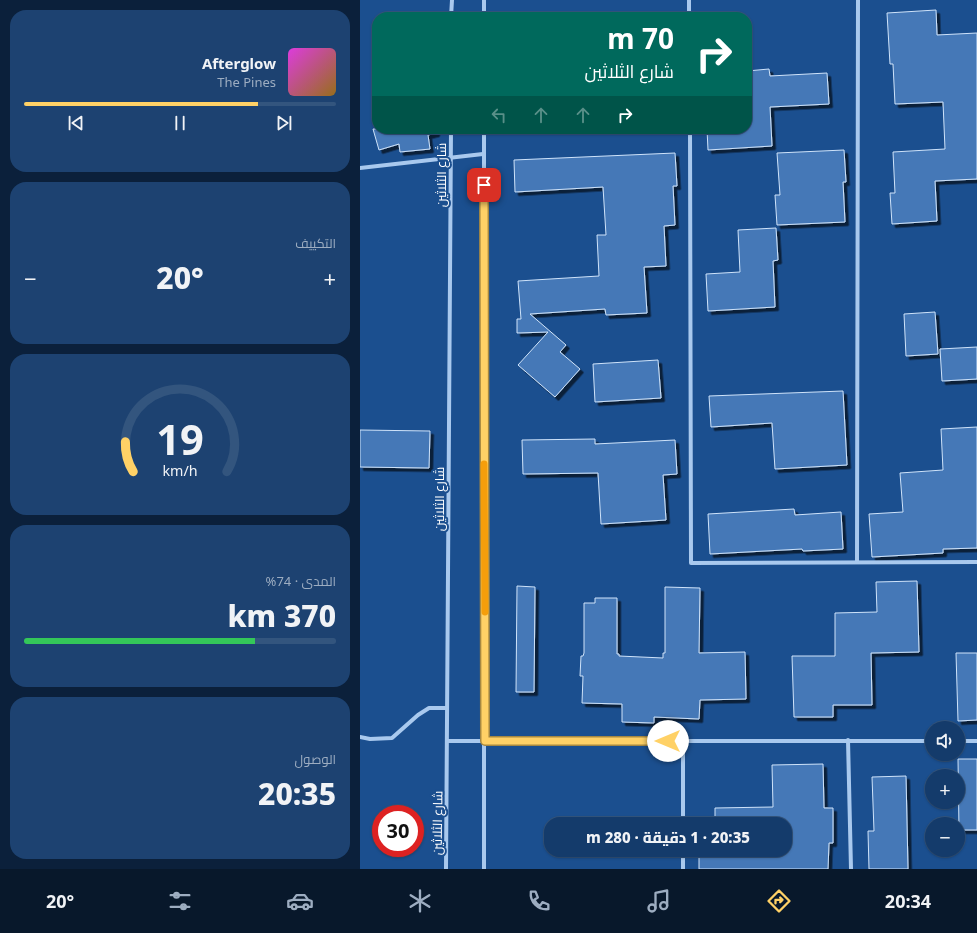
<!DOCTYPE html>
<html lang="ar">
<meta charset="utf-8">
<style>
body{margin:0;font-family:"Noto Sans",Cairo,sans-serif;background:#1d4271;color:#f1f3f6;direction:rtl;height:100vh;display:flex;flex-direction:column;font-size:15px;white-space:nowrap}
*{box-sizing:border-box;margin:0}
p{font-size:13px;color:#9dadc1}
.icon{flex:none;width:22px;height:22px;fill:none;stroke:currentColor;stroke-width:2;stroke-linecap:round;stroke-linejoin:round}
.map{position:relative;flex:1;overflow:hidden;direction:ltr}
.side{display:flex;flex-direction:column;gap:10px;padding:10px;background:#0b203b;width:360px}
.side>*{flex:none}
.guide{position:absolute;left:12px;top:12px;width:380px;height:122px;border-radius:16px;box-shadow:0 1px 3px #0004,0 0 0 1px #33557e;direction:rtl;background:#00695c;color:#fff;overflow:hidden}
.fabs{position:absolute;left:565px;top:721px;display:grid;gap:8px}
.fabs a{display:grid;place-items:center;width:40px;height:40px;border-radius:50%;background:#143b6b;box-shadow:0 1px 3px #0004,0 0 0 1px #33557e;font-size:20px}
.speed{position:absolute;left:12px;top:805px;display:flex;gap:8px;font-size:20px;font-weight:700;text-align:center}
.speed>*{display:grid;place-content:center;width:52px;height:52px;border-radius:50%;background:#143b6b;box-shadow:0 1px 3px #0004,0 0 0 1px #33557e;line-height:1}
.speed .limit{border:6px solid #d22;background:#fff;color:#111}
.pin{position:absolute;display:grid;place-items:center;width:34px;height:34px;color:#fff;margin:-17px;border-radius:8px;box-shadow:0 2px 6px #0006}
.me{position:absolute;width:44px;margin:-22px;rotate:270deg;stroke-linejoin:round;filter:drop-shadow(0 0 3px #0008)}
.turn{display:flex;align-items:center;gap:14px;height:84px;padding:0 12px;font-size:18px}
.turn .icon{width:52px;height:52px;stroke-width:2.5}
.turn b{display:block;font-size:28px;line-height:34px}
.lanes{display:flex;align-items:center;height:38px;padding:0 12px;background:#0003;justify-content:center;gap:20px;direction:ltr}
.lanes .off{opacity:.35}
.big{font-size:30px;font-weight:800;line-height:1.1}
.side .card{flex:1;display:flex;flex-direction:column;justify-content:center;gap:6px;min-width:0;padding:0 14px;border-radius:16px;background:#1d4271}
.side .dial{align-items:center;gap:0}
.dial svg{height:104px;overflow:visible;fill:none;stroke:#33557e;stroke-width:7;stroke-linecap:round;text-anchor:middle}
.dial text{fill:#f1f3f6;stroke:none}
.song{display:flex;align-items:center;gap:12px}
.cover{width:48px;height:48px;border-radius:6px;background:linear-gradient(135deg,hsl(300 70% 55%),hsl(40 70% 35%))}
.played{height:4px;border-radius:2px;background:linear-gradient(90deg,#ffd166 75%,#33557e 75%)}
.keys{display:flex;justify-content:space-around;direction:ltr}
.heat{display:flex;justify-content:space-between;align-items:center;font-size:22px;direction:ltr}
.charge{height:6px;border-radius:3px;background:linear-gradient(90deg,#34c759 74%,#33557e 0)}
.trip{position:absolute;left:184px;top:817px;width:248px;height:40px;border-radius:16px;background:#143b6b;box-shadow:0 1px 3px #0004,0 0 0 1px #33557e;font-weight:800;line-height:40px;text-align:center;direction:rtl}
.dock{display:flex;height:64px;justify-content:space-around;align-items:center;background:#08182b;color:#9dadc1}
.dock .icon{width:28px;height:28px}
.dock .active{color:#ffd166}
.dock b{font-size:18px;color:#f1f3f6}
main{display:flex;flex:1;min-height:0}
.map>svg:first-child{display:block}
.building{fill:#4478b7;stroke:#cfe3fa;filter:url(#shadow)}
.lines{fill:none;stroke-linecap:round;stroke-linejoin:round}
.minor{stroke:#a9c9ee;stroke-width:4}
.route-casing{stroke:#a68842;stroke-width:10}
.route{stroke:#ffd166;stroke-width:7}
.slow{stroke:#f59e0b;stroke-width:7}
.labels{text-anchor:middle;stroke-width:4;stroke-linejoin:round;paint-order:stroke}
.street-label{font-size:13px;fill:#fff;stroke:#1b4f8f}
</style>
<main>
<div class="map">
<svg width="617" height="869" viewBox="0 0 617 869">
<defs>
<filter id="shadow"><feDropShadow dx="3.5" dy="3.5" stdDeviation="0" flood-color="#0009"/></filter>
</defs>
<rect width="100%" height="100%" fill="#1b4f8f"/>
<g class="building">
<path d="M576,10L577,35L617,33V179L575,181L577,221L532,224L530,193H535L533,152L585,149L583,102L535,104L533,64H530L527,13Z"/>
<path d="M409,69L410,76L467,73L469,104L410,107L412,146L348,150L347,129H387V71Z"/>
<path d="M13,129H76V133L68,135L70,149L40,152L39,144L19,150Z"/>
<path d="M484,150L486,182H483L485,222L417,225L415,195H420L417,153Z"/>
<path d="M315,153L317,186H313L315,225L304,226L306,266L284,267L287,313L246,315L245,309L170,314L206,345L200,352L220,369L195,397L158,365L188,332L157,333V319H161L158,281L239,276L237,235H246L243,187L155,192L154,160Z"/>
<path d="M416,228L418,260L413,261L415,307L348,311L346,274L380,272L378,230Z"/>
<path d="M575,312L578,354L546,356L544,314Z"/>
<path d="M617,347V379L582,381L580,349Z"/>
<path d="M298,360L301,398L235,402L233,364Z"/>
<path d="M483,391L487,465L415,469L412,423L351,427L349,396Z"/>
<path d="M617,427V548L583,549V553L512,557L509,514L543,512L540,473L583,470L581,429Z"/>
<path d="M0,430L70,431L69,468L0,467Z"/>
<path d="M235,439V444L315,440L317,474L303,475L306,520L241,524L238,473L163,474L162,440Z"/>
<path d="M434,509L435,515L481,512L483,549L443,551L442,549L350,554L348,514Z"/>
<path d="M557,581L559,652L511,653L512,705H473V717H434L432,656H475V613L517,612L516,582Z"/>
<path d="M157,586L175,587L174,692H156Z"/>
<path d="M305,587L340,588L339,653L385,652L386,699L340,700L339,719L294,717V723L262,722V704L222,703L223,676H220L221,656H223L224,653V603H235V598H257V654H259V656L303,658V653H305Z"/>
<path d="M596,653H617V720L598,721Z"/>
<path d="M598,759H617V830H599Z"/>
<path d="M463,764L464,808H473V843H469L468,869H339V850L409,851V850H425V824H355V808L413,807L412,765Z"/>
<path d="M546,776L548,869H509L508,831H514L512,777Z"/>
</g>
<g class="lines">
<g class="minor">
<path d="M329,0V17"/>
<path d="M91,17L92,0"/>
<path d="M124,17V0"/>
<path d="M124,129V869"/>
<path d="M330,129L331,563L617,562"/>
<path d="M0,168L123,154"/>
<path d="M497,562L498,0"/>
<path d="M0,737L10,739L32,738L58,715L69,708H87"/>
<path d="M488,740L491,869"/>
<path d="M87,741H572"/>
<path d="M323,741V824"/>
<path d="M598,741H617"/>
<path d="M323,850V869"/>
<path d="M86,869L91,129"/>
</g>
</g>
<g class="lines">
<defs>
<path id="route" d="M124,185L125,741H308"/>
</defs>
<use href="#route" class="route-casing"/>
<use href="#route" class="route"/>
<path class="slow" d="M124,464L125,612"/>
</g>
<g class="labels">
<g class="street-label">
<text transform="translate(81 175) rotate(-90)" y="5">شارع الثلاثين</text>
<text transform="translate(79 499) rotate(-90)" y="5">شارع الثلاثين</text>
<text transform="translate(77 823) rotate(-89)" y="5">شارع الثلاثين</text>
</g>
</g>
</svg>
<div class="fabs">
<a><svg class="icon" aria-label="sound" viewBox="0 0 24 24"><path d="M4 9h4l5-4v14l-5-4H4zM17 9q2 3 0 6"/></svg></a>
<a>+</a>
<a>−</a>
</div>
<div class="speed"><div class="limit">30</div></div>
<div class="pin" style="left:124px;top:185px;background:#d93025"><svg class="icon" aria-label="arrive" viewBox="0 0 24 24"><path d="M6 21V4h12l-3 4 3 4H6"/></svg></div>
<svg class="me" style="left:308px;top:741px" viewBox="-20 -20 40 40"><circle r="19" fill="#fff"/><path d="M0-13L10 11 0 6-10 11z" fill="#ffd166"/></svg>
<div class="trip">20:35 · 1 دقيقة · 280 m</div>
<div class="guide">
<div class="turn"><svg class="icon" aria-label="right" viewBox="0 0 24 24"><path d="M7 20v-9h11M14 6l5 5-5 5"/></svg><div><b>70 m</b>شارع الثلاثين</div></div>
<div class="lanes"><svg class="icon off" aria-label="left" viewBox="0 0 24 24"><path d="M17 20v-9H6M10 6l-5 5 5 5"/></svg><svg class="icon off" aria-label="ahead" viewBox="0 0 24 24"><path d="M12 20V5M6 11l6-6 6 6"/></svg><svg class="icon off" aria-label="ahead" viewBox="0 0 24 24"><path d="M12 20V5M6 11l6-6 6 6"/></svg><svg class="icon" aria-label="right" viewBox="0 0 24 24"><path d="M7 20v-9h11M14 6l5 5-5 5"/></svg></div>
</div>
</div>
<section class="side">
<div class="card">
<div class="song"><i class="cover"></i><div><b>Afterglow</b><p>The Pines</p></div></div>
<div class="played"></div>
<div class="keys"><svg class="icon" aria-label="previous" viewBox="0 0 24 24"><path d="M18 5L8 12l10 7zM5 5v14"/></svg><svg class="icon" aria-label="pause" viewBox="0 0 24 24"><path d="M8 5v14M16 5v14"/></svg><svg class="icon" aria-label="next" viewBox="0 0 24 24"><path d="M6 5l10 7-10 7zM19 5v14"/></svg></div>
</div>
<div class="card"><p>التكييف</p>
<div class="heat"><a>−</a><b class="big">20°</b><a>+</a></div>
</div>
<div class="card dial"><svg viewBox="0 0 100 80">
<path d="M14 69A42 42 0 1 1 86 69"/>
<path d="M14 69A42 42 0 0 1 8 46" stroke="#ffd166"/>
<text x="50" y="56" font-size="32" font-weight="700">19</text>
<text x="50" y="72" font-size="11">km/h</text>
</svg></div>
<div class="card"><p>المدى · 74%</p><b class="big">370 km</b><div class="charge"></div></div>
<div class="card"><p>الوصول</p><b class="big">20:35</b></div>
</section>
</main>
<nav class="dock">
<b>20:34</b>
<svg class="icon active" aria-label="directions" viewBox="0 0 24 24"><path d="M12 3l9 9-9 9-9-9zM9 14v-3h6M13 9l2 2-2 2"/></svg>
<svg class="icon" aria-label="music" viewBox="0 0 24 24"><path d="M9 18V5l10-2v13"/><circle cx="6" cy="18" r="3"/><circle cx="16" cy="16" r="3"/></svg>
<svg class="icon" aria-label="phone" viewBox="0 0 24 24"><path d="M5 4h4l2 5-3 2q2 4 5 5l2-3 5 2v4C11 20 4 13 5 4z"/></svg>
<svg class="icon" aria-label="climate" viewBox="0 0 24 24"><path d="M12 3v18M4 7l16 10M4 17L20 7"/></svg>
<svg class="icon" aria-label="car" viewBox="0 0 24 24"><path d="M5 17H2v-5l4-1 3-4h7l3 4 3 1v5h-3M9 17h6M6 11h13"/><circle cx="7" cy="17" r="2"/><circle cx="17" cy="17" r="2"/></svg>
<svg class="icon" aria-label="filters" viewBox="0 0 24 24"><path d="M4 7h16M4 17h16"/><circle cx="9" cy="7" r="2"/><circle cx="15" cy="17" r="2"/></svg>
<b>20°</b>
</nav>
